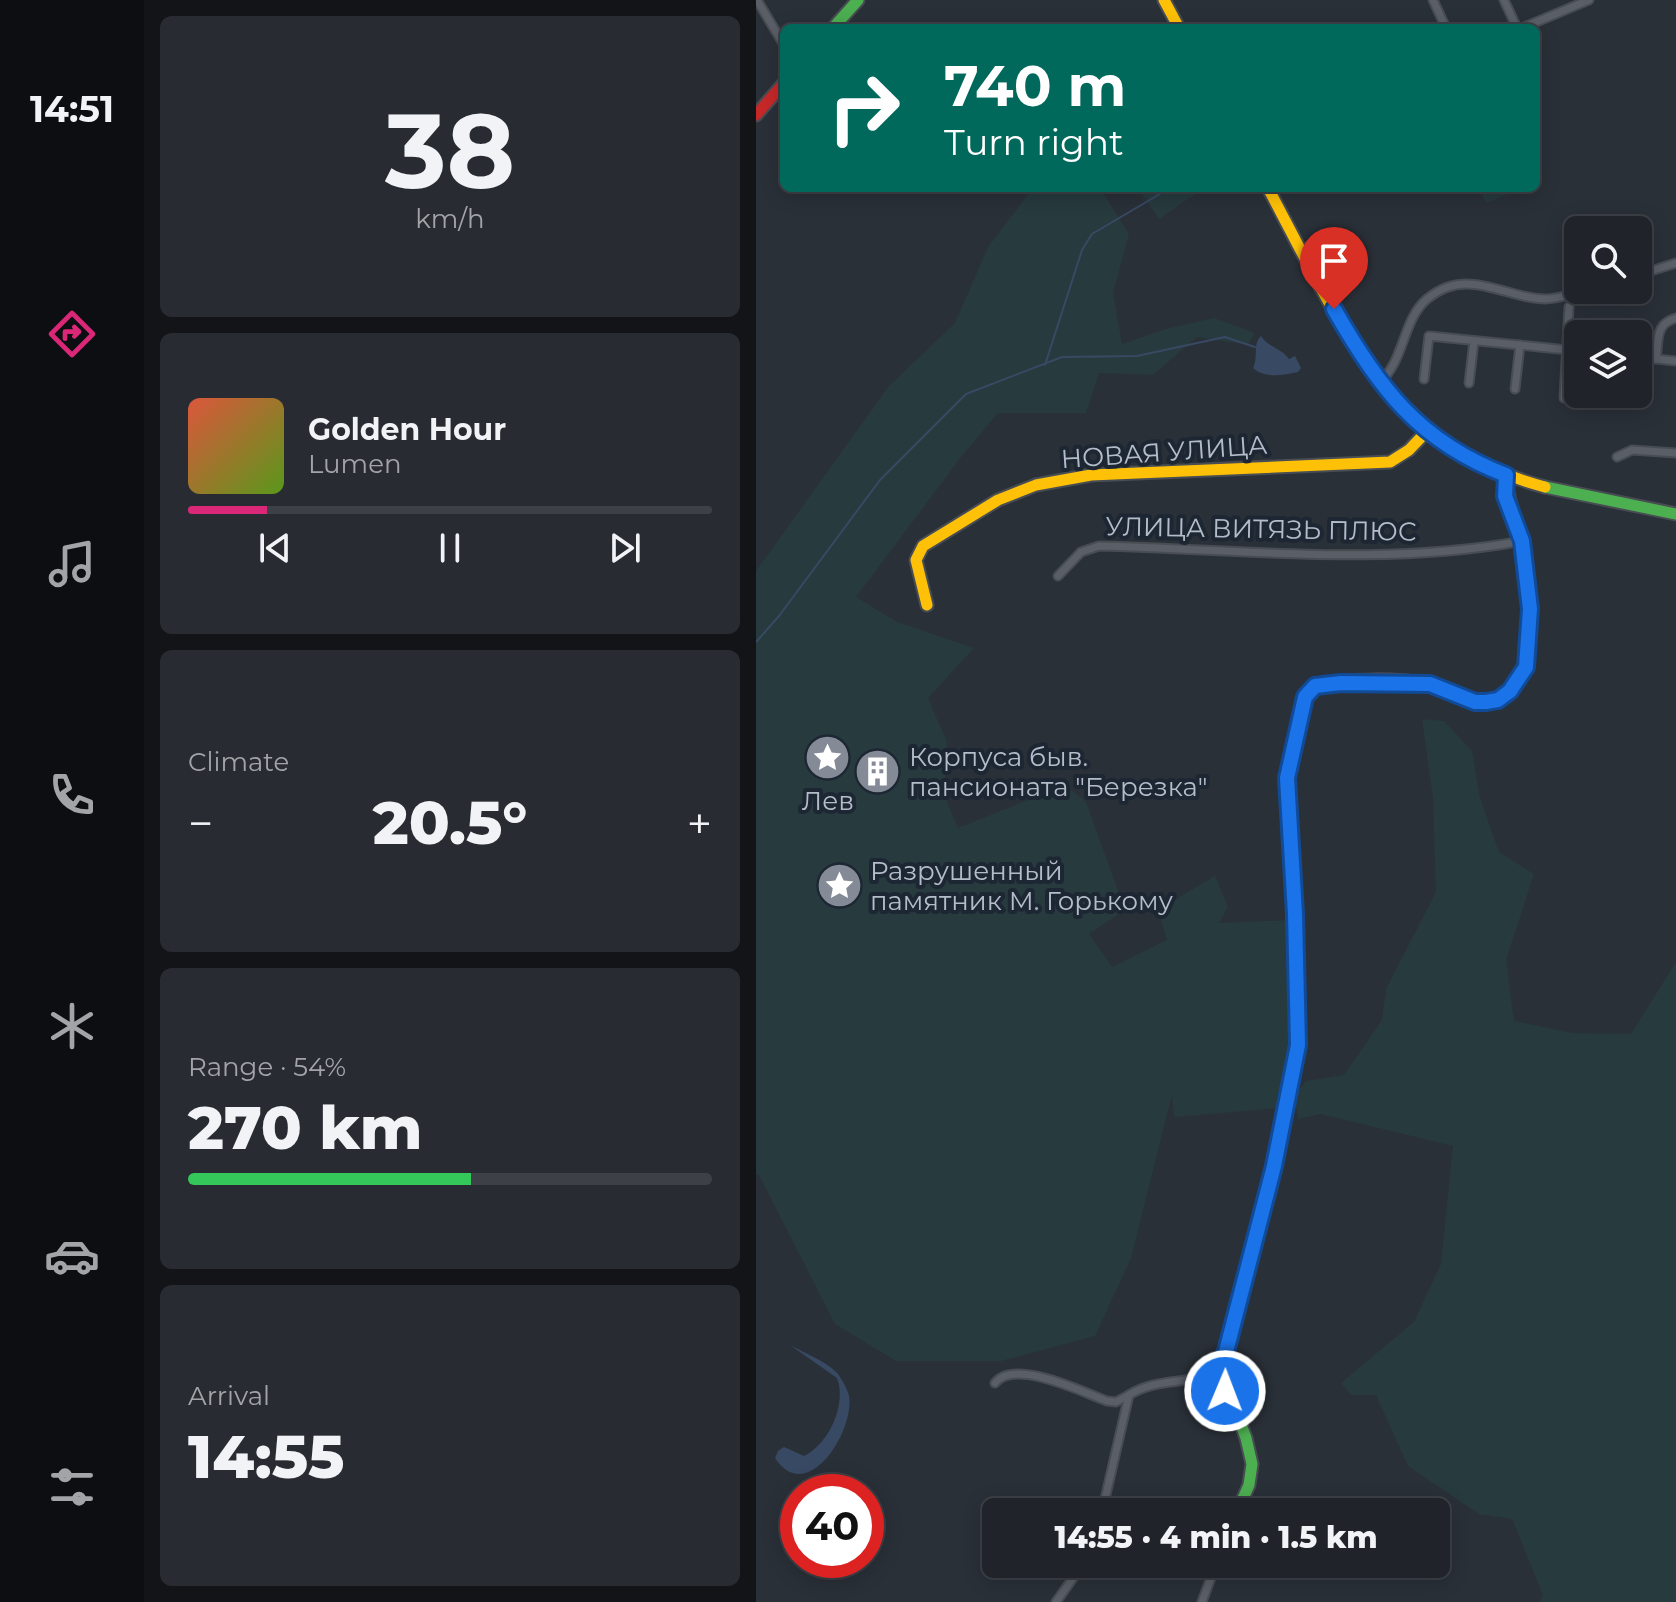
<!DOCTYPE html>
<meta charset="utf-8">
<style>
body{margin:0;font-family:Montserrat,sans-serif;background:#282c32;color:#f1f3f6;height:100vh;display:flex;flex-direction:column;font-size:30px;white-space:nowrap}
*{box-sizing:border-box;margin:0}
p{font-size:26px;color:#a2a4a8}
.icon{flex:none;width:44px;height:44px;fill:none;stroke:currentColor;stroke-width:2;stroke-linecap:round;stroke-linejoin:round}
.map{position:relative;flex:1;overflow:hidden}
.details{display:flex;flex-direction:column;gap:16px;padding:16px;background:#121417;width:612px}
.details>*{flex:none}
.top-card{position:absolute;left:24px;top:24px;width:760px;height:168px;border-radius:12px;box-shadow:0 4px 20px #0003,0 0 0 2px #3d4147;background:#00695c;color:#fff;overflow:hidden}
.buttons{position:absolute;left:808px;top:216px;display:grid;gap:16px}
.buttons a{display:grid;place-items:center;width:88px;height:88px;border-radius:12px;background:#20242a;box-shadow:0 4px 20px #0003,0 0 0 2px #3d4147;font-size:40px}
.speed{position:absolute;left:24px;top:1474px;display:flex;gap:16px;font-size:40px;font-weight:700;text-align:center}
.speed>*{display:grid;place-content:center;width:104px;height:104px;border-radius:50%;background:#20242a;box-shadow:0 4px 20px #0003,0 0 0 2px #3d4147;line-height:1}
.speed .limit{border:12px solid #d22;background:#fff;color:#111}
.pin{position:absolute;display:grid;place-items:center;width:68px;height:68px;color:#fff;margin:-82px -34px;border-radius:50% 50% 50% 0;rotate:-45deg;box-shadow:0 0 8px #0007}
.pin .icon{rotate:45deg}
.me{position:absolute;width:88px;margin:-44px;rotate:1deg;stroke-linejoin:round;filter:drop-shadow(0 0 6px #0008)}
.turn{display:flex;align-items:center;gap:28px;height:168px;padding:0 32px;font-size:36px}
.turn .icon{width:104px;height:104px;stroke-width:2.5}
.turn b{display:block;font-size:56px;line-height:68px}
.big{font-size:60px;font-weight:800;line-height:1.1}
.details .widget{flex:1;display:flex;flex-direction:column;justify-content:center;gap:12px;min-width:0;padding:0 28px;border-radius:12px;background:#282c32}
.details .dial{align-items:center;gap:0}
.dial b{font-size:104px;line-height:1}
.song{display:flex;align-items:center;gap:24px}
.cover{width:96px;height:96px;border-radius:12px;background:linear-gradient(135deg,hsl(10 70% 55%),hsl(90 70% 35%))}
.played{height:8px;border-radius:4px;background:linear-gradient(90deg,#db2777 15%,#3d4147 15%)}
.keys{display:flex;justify-content:space-around;direction:ltr}
.heat{display:flex;justify-content:space-between;align-items:center;font-size:44px;direction:ltr}
.charge{height:12px;border-radius:6px;background:linear-gradient(90deg,#34c759 54%,#3d4147 0)}
.trip{position:absolute;left:226px;top:1498px;width:468px;height:80px;border-radius:12px;background:#20242a;box-shadow:0 4px 20px #0003,0 0 0 2px #3d4147;font-weight:800;line-height:80px;text-align:center}
main{display:flex;flex:1;min-height:0}
.menu{display:flex;flex-direction:column;width:144px;justify-content:space-around;align-items:center;background:#0d0e11;color:#a2a4a8}
.menu .icon{width:56px;height:56px}
.menu .active{color:#db2777}
.menu b{font-size:36px;color:#f1f3f6}
.map>svg:first-child{display:block}
.green{fill:#273a3e}
.water{fill:#384963}
.lines{fill:none;stroke-linecap:round;stroke-linejoin:round}
.stream{stroke:#384963;stroke-width:2}
.street-casing{stroke:#484c53;stroke-width:11}
.fast-casing{stroke:#484c53;stroke-width:15}
.slow-casing{stroke:#484c53;stroke-width:15}
.jam-casing{stroke:#484c53;stroke-width:15}
.street{stroke:#5a5e66;stroke-width:7}
.fast{stroke:#4caf50;stroke-width:11}
.slow{stroke:#ffc107;stroke-width:11}
.jam{stroke:#c62828;stroke-width:11}
.route-casing{stroke:#114b97;stroke-width:20}
.route{stroke:#1a73e8;stroke-width:14}
.labels{text-anchor:middle;stroke-width:8;stroke-linejoin:round;paint-order:stroke}
.street-label{font-size:26px;fill:#b4bcc9;stroke:#1d2633}
.poi-label{font-size:26px;fill:#b4bcc9;stroke:#1d2633;text-anchor:start}
</style>
<main>
<nav class="menu">
<b>14:51</b>
<svg class="icon active" aria-label="directions" viewBox="0 0 24 24"><path d="M12 3l9 9-9 9-9-9zM9 14v-3h6M13 9l2 2-2 2"/></svg>
<svg class="icon" aria-label="music" viewBox="0 0 24 24"><path d="M9 18V5l10-2v13"/><circle cx="6" cy="18" r="3"/><circle cx="16" cy="16" r="3"/></svg>
<svg class="icon" aria-label="phone" viewBox="0 0 24 24"><path d="M5 4h4l2 5-3 2q2 4 5 5l2-3 5 2v4C11 20 4 13 5 4z"/></svg>
<svg class="icon" aria-label="climate" viewBox="0 0 24 24"><path d="M12 3v18M4 7l16 10M4 17L20 7"/></svg>
<svg class="icon" aria-label="car" viewBox="0 0 24 24"><path d="M5 17H2v-5l4-1 3-4h7l3 4 3 1v5h-3M9 17h6M6 11h13"/><circle cx="7" cy="17" r="2"/><circle cx="17" cy="17" r="2"/></svg>
<svg class="icon" aria-label="filters" viewBox="0 0 24 24"><path d="M4 7h16M4 17h16"/><circle cx="9" cy="7" r="2"/><circle cx="15" cy="17" r="2"/></svg>
</nav>
<section class="details">
<div class="widget dial"><b>38</b><p>km/h</p></div>
<div class="widget">
<div class="song"><i class="cover"></i><div><b>Golden Hour</b><p>Lumen</p></div></div>
<div class="played"></div>
<div class="keys"><svg class="icon" aria-label="previous" viewBox="0 0 24 24"><path d="M18 5L8 12l10 7zM5 5v14"/></svg><svg class="icon" aria-label="pause" viewBox="0 0 24 24"><path d="M8 5v14M16 5v14"/></svg><svg class="icon" aria-label="next" viewBox="0 0 24 24"><path d="M6 5l10 7-10 7zM19 5v14"/></svg></div>
</div>
<div class="widget"><p>Climate</p>
<div class="heat"><a>−</a><b class="big">20.5°</b><a>+</a></div>
</div>
<div class="widget"><p>Range · 54%</p><b class="big">270 km</b><div class="charge"></div></div>
<div class="widget"><p>Arrival</p><b class="big">14:55</b></div>
</section>
<div class="map">
<svg width="920" height="1602" viewBox="0 0 920 1602">
<rect width="100%" height="100%" fill="#2a3038"/>
<g class="green">
<path d="M277,188H344L373,234L357,293L366,344L410,329L458,318L499,333L492,345L441,337L397,375L343,373L330,413H242L205,457L100,597L141,622L218,648L172,698L191,742L188,795L202,828L309,785L330,802L369,910L333,934L356,967L411,940L402,910L459,876L472,907L463,923L536,920L537,1024L535,1056L525,1108L418,1117L416,1095L375,1258L339,1336L245,1361H140L79,1324L3,1175L0,1174V571L133,386L199,323L232,247Z"/>
<path d="M382,188H448L403,219Z"/>
<path d="M724,188H767L730,203Z"/>
<path d="M666,719L688,721L716,751L724,798L743,852L778,874L750,960L758,1021L816,1033L875,1034L920,962V1602H784L787,1595L756,1519L723,1514L652,1466L620,1395H595L585,1383L658,1322L685,1264L697,1146L565,1114L542,1119L538,1095L550,1081L588,1075L626,1020L630,989L680,892L677,798Z"/>
</g>
<g class="water">
<path d="M505,336C513,348 525,348 533,359L539,356L545,368L542,372C527,375 509,379 497,368C503,356 496,345 505,336Z"/>
<path d="M34,1345C48,1353 72,1362 82,1374C86,1380 92,1390 93,1396C99,1431 51,1507 19,1458L22,1451L28,1447L48,1456C73,1444 91,1404 81,1378Z"/>
</g>
<g class="lines">
<g class="stream">
<path d="M289,365L326,250L336,234L414,188"/>
<path d="M0,642L23,616L124,480L210,394L306,357L381,356L469,337L499,347"/>
</g>
<defs>
<g id="street">
<path d="M1,0L28,45"/>
<path d="M677,0L690,28"/>
<path d="M748,0L761,28"/>
<path d="M766,28L833,0"/>
<path d="M882,275L920,263"/>
<path d="M882,357L920,361"/>
<path d="M900,359C903,339 899,324 920,318"/>
<path d="M668,379L673,336L822,351"/>
<path d="M623,383C649,361 646,320 671,299C711,265 750,299 789,299C803,299 818,293 831,290"/>
<path d="M713,383L718,341"/>
<path d="M759,389L764,345"/>
<path d="M808,398L813,307"/>
<path d="M861,457L876,450L920,453"/>
<path d="M302,576L325,552L343,546C484,549 627,567 766,541"/>
<path d="M239,1383C258,1358 326,1392 351,1401L360,1402L373,1395"/>
<path d="M346,1512L373,1395C401,1377 435,1385 465,1371"/>
<path d="M300,1602L327,1564"/>
<path d="M446,1602L460,1564"/>
</g>
<g id="fast">
<path d="M77,28L102,0"/>
<path d="M789,487L920,514"/>
<path d="M481,1512L493,1485L496,1464L490,1438L465,1371L512,1189L542,1045L533,819"/>
</g>
<g id="slow">
<path d="M408,0L423,28"/>
<path d="M512,188C582,319 632,446 789,487"/>
<path d="M171,605L160,560L167,546L242,500L280,485L335,475L634,462L653,450L671,431"/>
<path d="M533,819L531,778L549,697L559,686C589,678 645,678 676,685C692,689 705,700 722,702C770,707 775,641 774,608C774,585 771,562 766,540C761,518 750,499 750,475"/>
</g>
<path id="jam" d="M0,115L28,83"/>
</defs>
<use href="#street" class="street-casing"/>
<use href="#fast" class="fast-casing"/>
<use href="#slow" class="slow-casing"/>
<use href="#jam" class="jam-casing"/>
<use href="#street" class="street"/>
<use href="#fast" class="fast"/>
<use href="#slow" class="slow"/>
<use href="#jam" class="jam"/>
</g>
<g class="lines">
<defs>
<path id="route" d="M469,1391L465,1371L518,1166L542,1045L539,914L531,778L549,697L559,686L585,683L674,684L719,702H730L742,700L754,691L770,667L774,609L766,541L749,496L750,475C663,442 622,387 578,309"/>
</defs>
<use href="#route" class="route-casing"/>
<use href="#route" class="route"/>
</g>
<defs>
<symbol id="sight-disc" viewBox="-11 -11 22 22"><circle r="9.5" fill="#848b96" stroke="#1d2633"/><path d="M0-6L1.8-2.2L6-1.7L2.9 1.2L3.7 5.4L0 3.3L-3.7 5.4L-2.9 1.2L-6-1.7L-1.8-2.2Z" fill="#fff"/></symbol>
<symbol id="building-disc" viewBox="-11 -11 22 22"><circle r="9.5" fill="#848b96" stroke="#1d2633"/><path d="M-4-6H4V6H1V3H-1V6H-4ZM-2.5-4.3h1.7v1.8h-1.7ZM.8-4.3h1.7v1.8H.8ZM-2.5-1h1.7V.8h-1.7ZM.8-1h1.7V.8H.8Z" fill="#fff"/></symbol>
</defs>
<g fill-rule="evenodd">
<use href="#sight-disc" x="46" y="732" width="51" height="51"/>
<use href="#building-disc" x="96" y="746" width="51" height="51"/>
<use href="#sight-disc" x="58" y="860" width="51" height="51"/>
</g>
<g class="labels">
<g class="street-label">
<text transform="translate(408 452) rotate(-4)" y="9">НОВАЯ УЛИЦА</text>
<text transform="translate(505 529) rotate(1)" y="9">УЛИЦА ВИТЯЗЬ ПЛЮС</text>
</g>
<g class="poi-label">
<text x="153" y="766">Корпуса быв.<tspan x="153" dy="30">пансионата "Березка"</tspan></text>
<text x="72" y="810" text-anchor="middle">Лев</text>
<text x="114" y="880">Разрушенный<tspan x="114" dy="30">памятник М. Горькому</tspan></text>
</g>
</g>
</svg>
<div class="buttons">
<a><svg class="icon" aria-label="search" viewBox="0 0 24 24"><circle cx="10" cy="10" r="6"/><path d="M15 15l6 6"/></svg></a>
<a><svg class="icon" aria-label="layers" viewBox="0 0 24 24"><path d="M12 4l9 5-9 5-9-5zM3 14l9 5 9-5"/></svg></a>
</div>
<div class="speed"><div class="limit">40</div></div>
<div class="pin" style="left:578px;top:309px;background:#d93025"><svg class="icon" aria-label="arrive" viewBox="0 0 24 24"><path d="M6 21V4h12l-3 4 3 4H6"/></svg></div>
<svg class="me" style="left:469px;top:1391px" viewBox="-20 -20 40 40"><circle r="17" fill="#1a73e8" stroke="#fff" stroke-width="3"/><path d="M0-11L8 9 0 5-8 9z" fill="#fff"/></svg>
<div class="trip">14:55 · 4 min · 1.5 km</div>
<div class="top-card">
<div class="turn"><svg class="icon" aria-label="right" viewBox="0 0 24 24"><path d="M7 20v-9h11M14 6l5 5-5 5"/></svg><div><b>740 m</b>Turn right</div></div>
</div>
</div>
</main>
